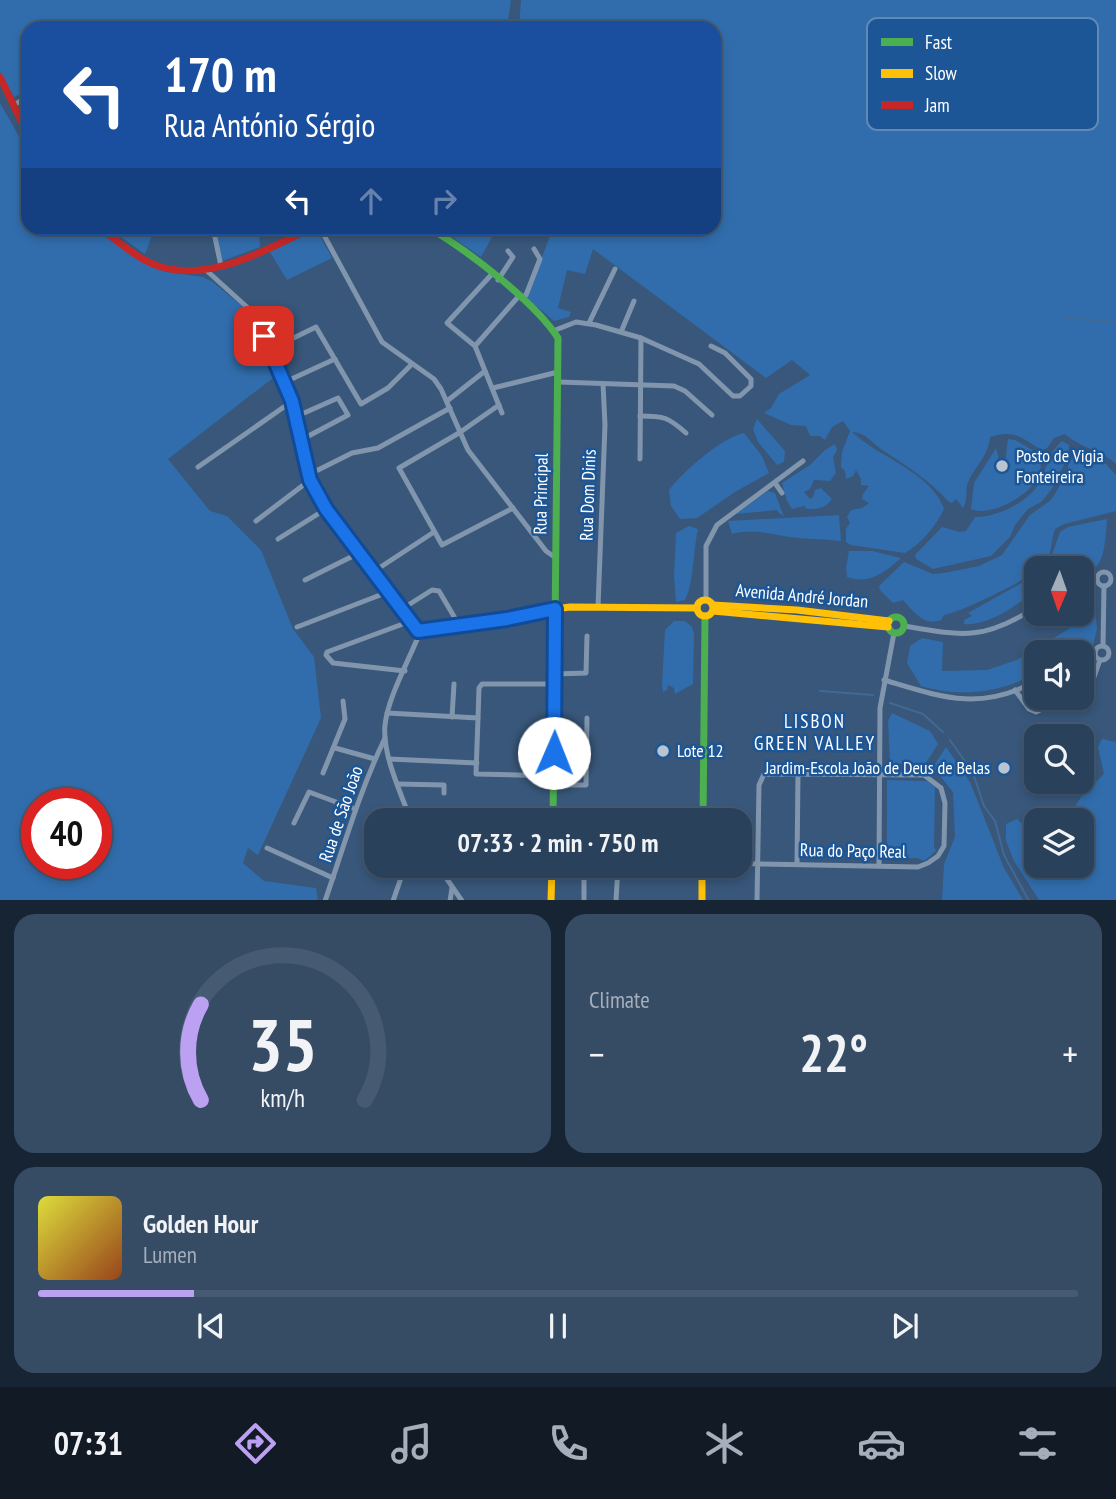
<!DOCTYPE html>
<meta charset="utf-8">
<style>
body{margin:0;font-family:"PT Sans Narrow",sans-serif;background:#364c65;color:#f1f3f6;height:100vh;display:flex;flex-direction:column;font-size:26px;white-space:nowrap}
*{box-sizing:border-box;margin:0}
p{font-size:23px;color:#a5afbb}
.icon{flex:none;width:38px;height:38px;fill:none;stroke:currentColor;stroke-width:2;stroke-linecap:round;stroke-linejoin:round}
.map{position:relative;height:900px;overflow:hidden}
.side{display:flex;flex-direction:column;gap:14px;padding:14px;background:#172433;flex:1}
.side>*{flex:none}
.guide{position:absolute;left:21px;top:21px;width:700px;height:214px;border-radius:21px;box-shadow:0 4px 10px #0003,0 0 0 2px #465a72;background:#1a4fa0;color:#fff;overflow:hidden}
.needle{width:46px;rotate:182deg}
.tools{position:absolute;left:1024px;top:556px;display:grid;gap:14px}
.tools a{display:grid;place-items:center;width:70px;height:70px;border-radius:14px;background:#2a415c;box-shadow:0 4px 10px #0003,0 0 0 2px #465a72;font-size:35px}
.speed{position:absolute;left:21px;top:788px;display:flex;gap:14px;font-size:35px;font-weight:700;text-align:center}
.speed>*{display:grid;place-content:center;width:91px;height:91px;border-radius:50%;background:#2a415c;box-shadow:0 4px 10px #0003,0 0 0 2px #465a72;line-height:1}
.speed .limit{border:10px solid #d22;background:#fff;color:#111}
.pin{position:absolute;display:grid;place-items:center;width:60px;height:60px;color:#fff;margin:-30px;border-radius:14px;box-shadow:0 4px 10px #0006}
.me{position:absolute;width:77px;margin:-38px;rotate:1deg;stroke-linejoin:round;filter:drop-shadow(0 0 5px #0008)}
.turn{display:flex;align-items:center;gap:24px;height:147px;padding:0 28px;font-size:32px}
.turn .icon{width:91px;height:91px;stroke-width:2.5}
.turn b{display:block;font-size:49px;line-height:60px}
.lanes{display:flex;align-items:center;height:66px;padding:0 28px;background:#0003;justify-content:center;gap:35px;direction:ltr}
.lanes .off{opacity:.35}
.big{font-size:52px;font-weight:700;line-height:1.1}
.side .widget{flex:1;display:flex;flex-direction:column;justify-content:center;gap:10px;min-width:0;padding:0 24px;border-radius:21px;background:#364c65}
.side .dial{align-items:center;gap:0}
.dial svg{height:182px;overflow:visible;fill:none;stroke:#465a72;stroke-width:7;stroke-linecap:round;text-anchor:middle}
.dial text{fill:#f1f3f6;stroke:none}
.song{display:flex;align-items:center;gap:21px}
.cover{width:84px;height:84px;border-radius:10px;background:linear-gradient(135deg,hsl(60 70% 55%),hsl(20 70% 35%))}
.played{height:7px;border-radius:4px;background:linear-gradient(90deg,#bca0f2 15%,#465a72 15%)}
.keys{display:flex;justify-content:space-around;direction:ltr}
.heat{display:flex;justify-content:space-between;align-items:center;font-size:38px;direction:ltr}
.side .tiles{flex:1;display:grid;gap:14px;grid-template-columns:1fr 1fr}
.widget:last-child{grid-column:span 2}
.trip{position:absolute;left:364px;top:808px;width:388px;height:70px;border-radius:21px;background:#2a415c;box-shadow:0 4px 10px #0003,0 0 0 2px #465a72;font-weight:700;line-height:70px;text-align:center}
.menu{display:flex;height:112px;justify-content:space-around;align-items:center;background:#111a25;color:#a5afbb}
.menu .icon{width:49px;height:49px}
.menu .selected{color:#bca0f2}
.menu b{font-size:32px;color:#f1f3f6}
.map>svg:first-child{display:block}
.green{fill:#316dac;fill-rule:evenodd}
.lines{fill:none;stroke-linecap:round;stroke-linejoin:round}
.stream{stroke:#416995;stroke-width:2}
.street{stroke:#8196ad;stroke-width:5}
.fast{stroke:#4caf50;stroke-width:7}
.slow{stroke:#ffc107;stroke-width:7}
.jam{stroke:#c62828;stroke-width:7}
.route-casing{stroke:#114b97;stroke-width:18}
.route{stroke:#1a73e8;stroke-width:12}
.poi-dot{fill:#b9c4d0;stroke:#1c5696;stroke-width:2.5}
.labels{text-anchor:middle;stroke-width:5;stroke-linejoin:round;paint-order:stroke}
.poi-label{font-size:18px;fill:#fff;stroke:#1c5696;text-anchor:start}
.street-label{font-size:18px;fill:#fff;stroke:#1c5696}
.neighbourhood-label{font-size:19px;letter-spacing:2px;fill:#fff;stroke:#1c5696}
.key{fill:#1c5696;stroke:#6089b6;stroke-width:2}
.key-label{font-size:19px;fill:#fff}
</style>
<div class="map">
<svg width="1116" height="901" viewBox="0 0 1116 901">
<rect width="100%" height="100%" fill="#38577a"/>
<g class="green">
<path d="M0,0H511L507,28H28V91L14,97L0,72Z"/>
<path d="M521,0H1116V464C1102,450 1080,448 1065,434L1054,438L1047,448L1042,450C1021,438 1015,429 990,437C989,454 976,466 969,480C964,489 969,499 963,508L956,499L952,503L948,501C928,479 905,465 881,449C871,442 865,432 852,432C878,457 931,472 944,509C936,526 921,544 905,553L851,545L846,542V529L850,523L847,517L851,510L862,508L869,503L862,499L863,494L869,486L861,485V479L856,470L853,476L846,479L845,471L841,467L842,452L850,431L843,421L832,427L825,440L820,436H810L806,426L791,425L764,413L771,408L779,394L810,375L792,360L766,378L593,249L585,274L567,270L558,308L571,312L569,317L554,321L527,298L552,230L546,228H714V28H519Z"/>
<path d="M0,103L28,152V228H92L150,266L166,272L203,277L213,282L244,308L256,326L277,372L273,378L168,459L210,511L227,516L261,550L293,629L314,657L321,718L258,855L248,848L243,863L264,881L316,888L318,900H0ZM37,803H96V863H37Z"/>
<path d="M108,228H155L145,254Z"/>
<path d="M215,228H259L260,247L222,261Z"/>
<path d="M439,228H497L481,257Z"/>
<path d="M309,233L320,236L332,258L287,280L270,252Z"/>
<path d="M757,419L785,451L784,462L777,465L758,442L753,429Z"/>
<path d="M744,433L762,456L769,473L735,492L697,518L680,519L671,506L669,490C684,471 721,438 744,433Z"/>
<path d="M1008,439L1015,440L1041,455C1042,464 1040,475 1035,482C1024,498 990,517 971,509L974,483L996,448L1000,463H1005Z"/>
<path d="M1062,441L1069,445L1068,457L1051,490L1041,502L1028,509L1015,525L1010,537L991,556L933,569L916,559L915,555L942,527L960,532L966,531L975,517C998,517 1030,502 1041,480C1050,461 1045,458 1062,441Z"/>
<path d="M835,444L837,450L833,457L836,473L830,481L814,480L810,489L804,492L810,499L813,497L815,490L821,488L832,499C825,509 818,509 807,509L804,506L792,509L787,501L782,483L810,465L825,450Z"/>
<path d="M1081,451L1103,461L1116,475V511L1064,524L1055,529C1051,540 1052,555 1044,565C1035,576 962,612 944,615L941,620C924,627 913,611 903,600L893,603L880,590L879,586L904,562L933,574L944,573L979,566L1002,555L1030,515L1051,500L1067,474L1069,462Z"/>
<path d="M768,491L775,493L784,517L776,510L736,514Z"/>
<path d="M839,515L841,541C824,539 806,539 789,537C770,534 752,528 732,534L728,521Z"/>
<path d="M1107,519C1105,543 1106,568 1082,577V569H1047L1060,532L1068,527Z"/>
<path d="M689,526L698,529C693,551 694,583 685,600L676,602L674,576L676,533Z"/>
<path d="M849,551H872L901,558C885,572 870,585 847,577L846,568Z"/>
<path d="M1036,575V596L1027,600L1024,599C1009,611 984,626 964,624V620L972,616L968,613Z"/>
<path d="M1094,600L1097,629L1093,645L1069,653H1036V673C1001,693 959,698 921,686L907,663L910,646L922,638L943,642L942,671L987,670L1017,660L1092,615Z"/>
<path d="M674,621H685L692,627L694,634L693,684L675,694L674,688L668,685L667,690L663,692L662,684L665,630Z"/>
<path d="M892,713L930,731L938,744L924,766L890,763L888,721Z"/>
<path d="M1102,739L1116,742V900H1039L1014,861L1006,841V824L1017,819L1036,836V866H1082V821H1071C1074,799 1089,789 1104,774L1098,747Z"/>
<path d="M946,747L970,782L1004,868L1023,900H942L944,864L955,837L953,792L933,767Z"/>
<path d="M887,780L927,781L935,787L934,847L936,851L924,861L917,858H887Z"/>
</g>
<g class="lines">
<g class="stream">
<path d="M1065,318L1116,322"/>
<path d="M820,691L873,695"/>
<path d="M890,703L923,714L943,732"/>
<path d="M950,740L973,773L984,806L995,821L1004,855L1029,901"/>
</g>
<g class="street">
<path d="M14,105L28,96"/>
<path d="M213,228L221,266"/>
<path d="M320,228L382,342L434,379L441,389L468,450L546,551L556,558"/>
<path d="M206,270L248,308L258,322L271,349L291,402L310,480L326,509L418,631V637C407,664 388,698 385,725C382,754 401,793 411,821"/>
<path d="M492,274L447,323L475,346L502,413"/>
<path d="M498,280L513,257L508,251"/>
<path d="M521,298L526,295L540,259L534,249"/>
<path d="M589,323L615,269"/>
<path d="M553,331L576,322L596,325L641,338L699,364L733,396H740L751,386V379L725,353L711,346"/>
<path d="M621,332L634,301"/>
<path d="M475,346L518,297"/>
<path d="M271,349L316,327L361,404L388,388L412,364"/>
<path d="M285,382L335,359"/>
<path d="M559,382L674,386L685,391L712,415"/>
<path d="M493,388L558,372"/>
<path d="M447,401L485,371"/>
<path d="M499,405L459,433L399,468L442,545L513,508"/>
<path d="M640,416C664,416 668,417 686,433"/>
<path d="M295,417L338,398L348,415L301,440"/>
<path d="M640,459L641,338"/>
<path d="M198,467L291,402"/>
<path d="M308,475L352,453L378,448L450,408"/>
<path d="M775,483L782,493"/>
<path d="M256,521L310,480"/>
<path d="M278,539L326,509"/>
<circle cx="1104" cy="579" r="7"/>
<path d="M373,572L434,532"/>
<path d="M305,580L359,553"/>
<path d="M1082,581L1097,579"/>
<path d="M706,599V546L717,525L803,461"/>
<path d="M598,607L605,425L603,384"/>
<path d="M402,609L432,590L439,591L459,625"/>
<path d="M904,626C962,636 984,641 1036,607"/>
<path d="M297,627L388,592"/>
<path d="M418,631L507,619L555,609"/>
<circle cx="1102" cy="653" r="7"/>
<path d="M1103,646L1104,586"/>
<path d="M1082,655L1095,652"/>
<path d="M405,671L333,663L326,655L327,652L411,621"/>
<path d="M555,674L586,673L587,636"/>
<path d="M884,680C941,697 980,712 1036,681"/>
<path d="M1082,688L1094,677L1100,660"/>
<path d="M1015,690L1029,709L1036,712L1064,698"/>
<path d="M387,713L478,718L476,774L554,776"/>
<path d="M452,717L454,684"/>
<path d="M478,718L479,688L482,684H555"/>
<path d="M335,748L375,759"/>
<path d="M389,759L477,763"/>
<path d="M323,773L345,719L343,701"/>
<path d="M398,784L444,785V793"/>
<path d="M553,785H586L587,718"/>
<path d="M553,812L619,811V821"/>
<path d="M484,819L553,820"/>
<path d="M294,823L309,792L355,809"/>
<path d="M267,848L333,878"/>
<path d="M740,863L758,864L918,867L928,863L938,856L944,846L945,803L941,788L924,775L764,774L759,785L757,901"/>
<path d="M797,864L798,773"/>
<path d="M438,866L462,901"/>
<path d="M879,866L880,708L894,633"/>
<path d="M325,901C344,846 360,790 385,738"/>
<path d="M393,901L402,875L409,866"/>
<path d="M450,901L452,888"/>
<path d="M584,901V866"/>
<path d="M616,901L618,866"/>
</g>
<g class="fast">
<path d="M429,228C467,250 534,301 558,338L553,821"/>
<circle cx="896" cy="625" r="8"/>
<path d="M703,821L705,616"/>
<path d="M695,866L702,870L708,866"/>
</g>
<g class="slow">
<circle cx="705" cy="608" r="8"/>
<path d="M713,605L797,610L889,621"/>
<path d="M555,609L570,607L697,608"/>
<path d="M713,611L888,627"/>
<path d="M702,870V901"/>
<path d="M551,901L552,866"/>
</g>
<g class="jam">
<path d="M0,77L26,131"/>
<path d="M100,228C118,241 137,259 158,266C210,283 266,250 311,228"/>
</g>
</g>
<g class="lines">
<defs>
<path id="route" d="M264,336L292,401L310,480L326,509L418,631L507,619L555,609L554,753"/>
</defs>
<use href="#route" class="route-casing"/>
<use href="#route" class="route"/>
</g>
<g class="poi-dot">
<circle cx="1002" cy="466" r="7"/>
<circle cx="663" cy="751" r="7"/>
<circle cx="1004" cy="768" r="7"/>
</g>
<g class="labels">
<g class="poi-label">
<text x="1016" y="462">Posto de Vigia<tspan x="1016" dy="21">Fonteireira</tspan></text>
<text x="677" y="757">Lote 12</text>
<text x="990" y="774" text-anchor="end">Jardim-Escola João de Deus de Belas</text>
</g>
<g class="street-label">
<text transform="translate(541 494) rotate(-89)" y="6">Rua Principal</text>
<text transform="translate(588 495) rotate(-88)" y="6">Rua Dom Dinis</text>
<text transform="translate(802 596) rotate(5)" y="6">Avenida André Jordan</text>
<text transform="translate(341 814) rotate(-71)" y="6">Rua de São João</text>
<text transform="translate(853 851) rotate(1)" y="6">Rua do Paço Real</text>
</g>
<g class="neighbourhood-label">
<text x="815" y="728">LISBON<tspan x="815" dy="22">GREEN VALLEY</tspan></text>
</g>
</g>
<rect x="867" y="18" width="231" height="112" rx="10" class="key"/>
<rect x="881" y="38" width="32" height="8" fill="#4caf50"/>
<rect x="881" y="69" width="32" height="9" fill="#ffc107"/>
<rect x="881" y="101" width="32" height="8" fill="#c62828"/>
<g class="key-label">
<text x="925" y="49">Fast</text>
<text x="925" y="80">Slow</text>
<text x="925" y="112">Jam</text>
</g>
</svg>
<div class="tools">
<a><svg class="needle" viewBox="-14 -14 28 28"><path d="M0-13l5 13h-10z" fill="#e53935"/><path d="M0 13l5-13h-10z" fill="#a5afbb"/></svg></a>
<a><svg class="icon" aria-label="sound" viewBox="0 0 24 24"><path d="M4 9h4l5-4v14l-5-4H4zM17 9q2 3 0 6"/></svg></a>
<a><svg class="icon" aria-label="search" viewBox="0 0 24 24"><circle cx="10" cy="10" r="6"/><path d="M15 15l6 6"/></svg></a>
<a><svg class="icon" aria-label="layers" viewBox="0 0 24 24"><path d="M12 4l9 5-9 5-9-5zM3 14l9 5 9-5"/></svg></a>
</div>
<div class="speed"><div class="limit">40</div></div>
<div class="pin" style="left:264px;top:336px;background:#d93025"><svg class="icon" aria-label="arrive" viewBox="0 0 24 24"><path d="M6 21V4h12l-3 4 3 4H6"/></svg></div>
<svg class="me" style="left:554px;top:753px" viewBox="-20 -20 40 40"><circle r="19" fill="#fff"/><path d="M0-13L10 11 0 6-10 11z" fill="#1a73e8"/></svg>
<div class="trip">07:33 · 2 min · 750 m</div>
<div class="guide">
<div class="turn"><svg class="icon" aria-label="left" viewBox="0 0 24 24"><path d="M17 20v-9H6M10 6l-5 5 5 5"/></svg><div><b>170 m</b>Rua António Sérgio</div></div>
<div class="lanes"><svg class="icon" aria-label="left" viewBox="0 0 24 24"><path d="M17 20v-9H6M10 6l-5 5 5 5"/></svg><svg class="icon off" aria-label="ahead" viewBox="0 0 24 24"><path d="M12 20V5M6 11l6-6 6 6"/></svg><svg class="icon off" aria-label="right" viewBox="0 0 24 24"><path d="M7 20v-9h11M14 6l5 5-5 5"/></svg></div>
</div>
</div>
<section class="side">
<div class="tiles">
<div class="widget dial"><svg viewBox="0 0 100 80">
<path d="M14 69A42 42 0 1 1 86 69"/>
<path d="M14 69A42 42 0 0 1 14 27" stroke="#bca0f2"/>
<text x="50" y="56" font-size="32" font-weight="700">35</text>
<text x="50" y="72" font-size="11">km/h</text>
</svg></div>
<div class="widget"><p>Climate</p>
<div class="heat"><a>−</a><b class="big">22°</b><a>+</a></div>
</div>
<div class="widget">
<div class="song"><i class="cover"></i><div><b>Golden Hour</b><p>Lumen</p></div></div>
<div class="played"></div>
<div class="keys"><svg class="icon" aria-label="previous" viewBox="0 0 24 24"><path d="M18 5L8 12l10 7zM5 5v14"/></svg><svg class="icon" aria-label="pause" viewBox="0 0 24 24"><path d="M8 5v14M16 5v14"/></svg><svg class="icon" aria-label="next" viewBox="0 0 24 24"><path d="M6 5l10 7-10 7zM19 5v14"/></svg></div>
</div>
</div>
</section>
<nav class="menu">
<b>07:31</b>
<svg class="icon selected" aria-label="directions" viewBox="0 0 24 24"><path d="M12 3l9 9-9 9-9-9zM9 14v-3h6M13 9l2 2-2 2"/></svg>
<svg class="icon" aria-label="music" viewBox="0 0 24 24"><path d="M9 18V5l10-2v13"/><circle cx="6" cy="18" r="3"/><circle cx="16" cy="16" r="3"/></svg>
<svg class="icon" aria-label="phone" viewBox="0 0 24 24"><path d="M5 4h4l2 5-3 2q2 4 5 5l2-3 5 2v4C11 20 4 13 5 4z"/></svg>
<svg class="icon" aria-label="climate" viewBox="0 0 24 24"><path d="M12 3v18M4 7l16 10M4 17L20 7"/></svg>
<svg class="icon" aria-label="car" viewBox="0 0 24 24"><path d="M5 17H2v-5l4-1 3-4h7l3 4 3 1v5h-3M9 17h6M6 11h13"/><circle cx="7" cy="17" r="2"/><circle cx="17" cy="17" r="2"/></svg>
<svg class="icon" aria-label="filters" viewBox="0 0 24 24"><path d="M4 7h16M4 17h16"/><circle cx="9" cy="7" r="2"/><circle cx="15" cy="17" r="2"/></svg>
</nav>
